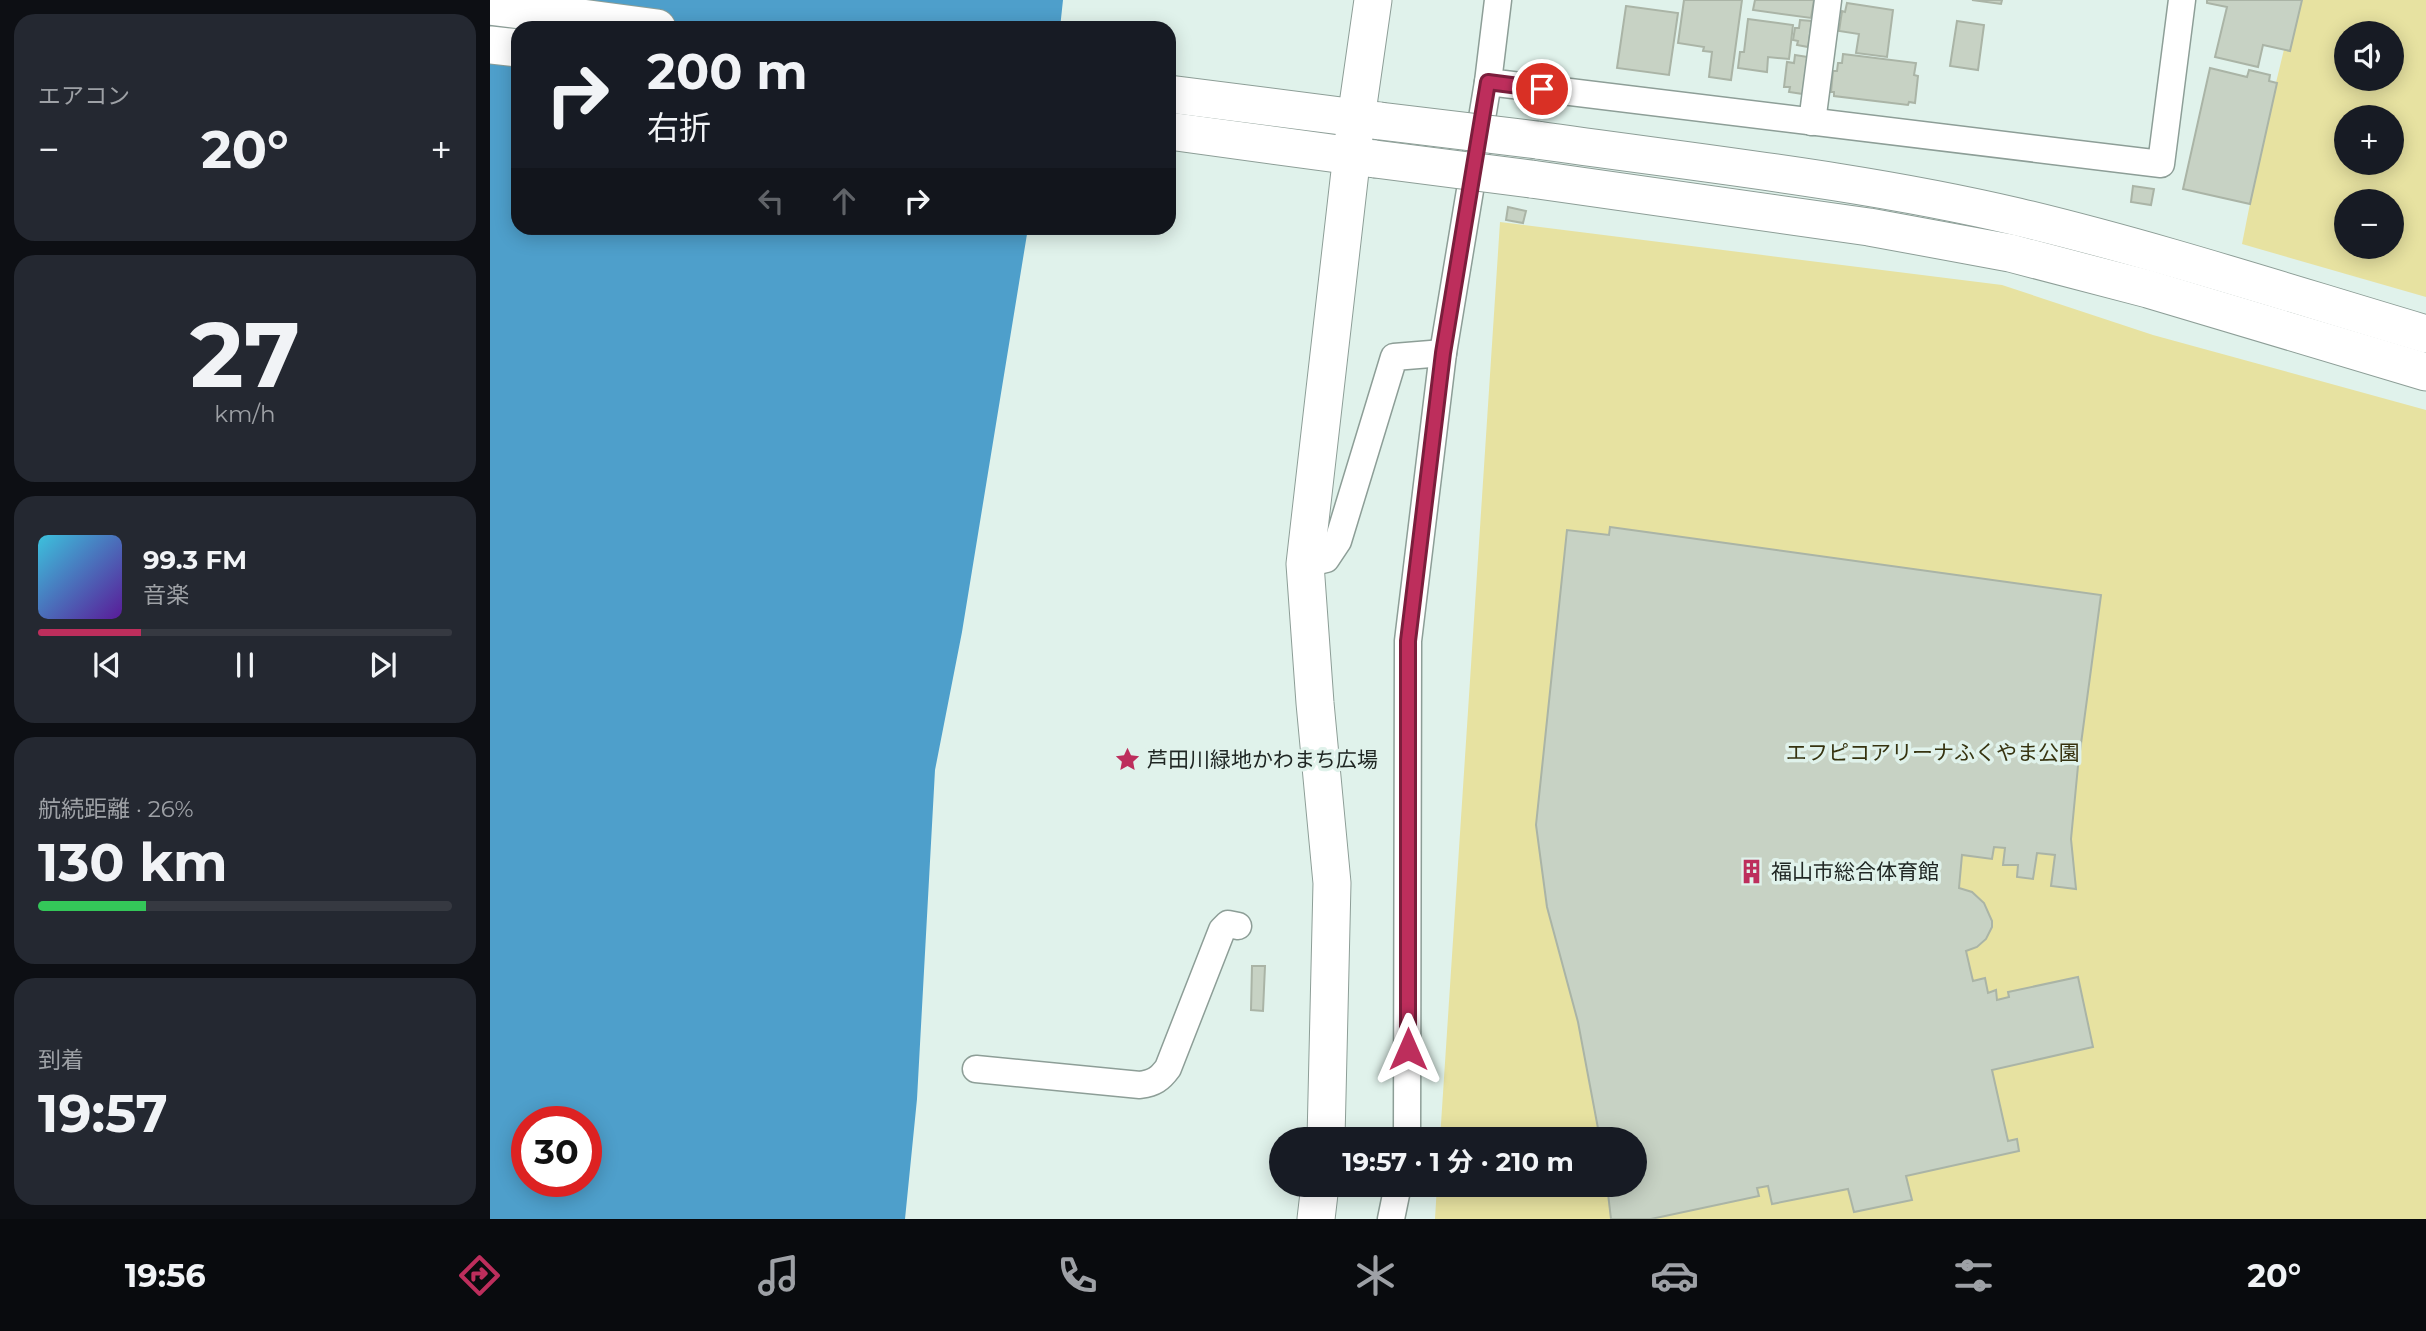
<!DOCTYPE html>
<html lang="ja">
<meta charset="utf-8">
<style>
body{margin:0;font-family:Montserrat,"Noto Sans JP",sans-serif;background:#242831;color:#f1f3f6;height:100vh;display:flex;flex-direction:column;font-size:26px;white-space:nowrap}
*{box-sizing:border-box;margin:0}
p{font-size:23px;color:#9ea1a6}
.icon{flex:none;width:38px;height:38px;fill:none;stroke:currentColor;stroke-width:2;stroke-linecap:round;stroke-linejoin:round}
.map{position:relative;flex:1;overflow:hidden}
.panel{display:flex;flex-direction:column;gap:14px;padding:14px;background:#0d0f14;width:490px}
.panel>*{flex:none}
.banner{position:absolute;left:21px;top:21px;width:665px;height:214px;border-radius:21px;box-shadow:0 4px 18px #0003;background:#171b24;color:#f1f3f6;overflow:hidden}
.tools{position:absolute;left:1844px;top:21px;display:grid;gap:14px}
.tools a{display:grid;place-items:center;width:70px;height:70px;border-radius:50%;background:#171b24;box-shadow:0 4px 18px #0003;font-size:35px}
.speed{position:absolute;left:21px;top:1106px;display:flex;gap:14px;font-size:35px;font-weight:700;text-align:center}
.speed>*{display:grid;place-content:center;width:91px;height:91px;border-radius:50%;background:#171b24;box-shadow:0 4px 18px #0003;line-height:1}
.speed .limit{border:10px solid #d22;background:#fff;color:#111}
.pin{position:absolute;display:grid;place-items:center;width:60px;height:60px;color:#fff;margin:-30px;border:4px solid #fff;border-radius:50%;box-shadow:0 2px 7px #0007}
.me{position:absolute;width:77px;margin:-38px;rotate:0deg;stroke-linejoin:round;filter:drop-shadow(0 0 5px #0008)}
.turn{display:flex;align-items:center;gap:24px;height:147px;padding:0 21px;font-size:32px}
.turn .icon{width:91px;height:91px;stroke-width:2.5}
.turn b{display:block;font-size:49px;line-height:60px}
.lanes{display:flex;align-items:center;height:66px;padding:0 21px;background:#0003;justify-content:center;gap:35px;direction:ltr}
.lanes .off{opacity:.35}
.big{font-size:52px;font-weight:700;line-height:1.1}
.panel .widget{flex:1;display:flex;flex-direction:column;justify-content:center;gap:10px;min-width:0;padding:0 24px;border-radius:21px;background:#242831}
.panel .dial{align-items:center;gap:0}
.dial b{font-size:91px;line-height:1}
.song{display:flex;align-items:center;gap:21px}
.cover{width:84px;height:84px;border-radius:10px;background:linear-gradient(135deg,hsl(190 70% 55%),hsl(270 70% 35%))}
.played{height:7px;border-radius:4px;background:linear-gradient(90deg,#bd2e5c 25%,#363941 25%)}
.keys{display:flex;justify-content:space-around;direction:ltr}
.heat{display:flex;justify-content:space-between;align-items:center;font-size:38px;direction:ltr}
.charge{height:10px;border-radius:5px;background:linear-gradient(90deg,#34c759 26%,#363941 0)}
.trip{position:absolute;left:779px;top:1127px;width:378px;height:70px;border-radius:35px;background:#171b24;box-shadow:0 4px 18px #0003;font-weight:700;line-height:70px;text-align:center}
.menu{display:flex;height:112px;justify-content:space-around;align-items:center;background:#090b0e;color:#9ea1a6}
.menu .icon{width:49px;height:49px}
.menu .active{color:#bd2e5c}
.menu b{font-size:32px;color:#f1f3f6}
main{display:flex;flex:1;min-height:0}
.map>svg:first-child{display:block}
.green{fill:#e7e2a1;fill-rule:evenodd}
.water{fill:#4e9fcb;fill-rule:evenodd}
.building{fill:#c7d2c4;stroke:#aab4a6;stroke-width:2}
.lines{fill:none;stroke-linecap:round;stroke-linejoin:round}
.street-casing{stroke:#8d9e97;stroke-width:29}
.secondary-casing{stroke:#8d9e97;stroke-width:39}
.street{stroke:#fff;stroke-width:26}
.secondary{stroke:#fff;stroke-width:37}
.secondary-bridge-casing{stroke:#8d9e97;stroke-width:39;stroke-linecap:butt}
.secondary-bridge{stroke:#fff;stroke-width:37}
.route-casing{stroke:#7b1e3c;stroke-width:18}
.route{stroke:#bd2e5c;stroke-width:12}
.labels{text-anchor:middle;stroke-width:7;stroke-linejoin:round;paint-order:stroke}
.park-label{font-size:21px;fill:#363310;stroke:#e0f2eb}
.poi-label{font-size:21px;fill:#202724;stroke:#e0f2eb;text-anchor:start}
</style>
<main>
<section class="panel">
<div class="widget"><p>エアコン</p>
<div class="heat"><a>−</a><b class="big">20°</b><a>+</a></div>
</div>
<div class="widget dial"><b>27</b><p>km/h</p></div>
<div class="widget">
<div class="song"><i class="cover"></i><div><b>99.3 FM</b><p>音楽</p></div></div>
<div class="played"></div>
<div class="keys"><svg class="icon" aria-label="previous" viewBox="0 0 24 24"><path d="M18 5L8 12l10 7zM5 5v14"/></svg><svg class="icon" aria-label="pause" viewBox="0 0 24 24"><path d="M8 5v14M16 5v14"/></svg><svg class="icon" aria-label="next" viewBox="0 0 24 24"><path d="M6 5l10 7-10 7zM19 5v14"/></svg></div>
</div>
<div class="widget"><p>航続距離 · 26%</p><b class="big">130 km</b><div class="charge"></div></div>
<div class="widget"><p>到着</p><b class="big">19:57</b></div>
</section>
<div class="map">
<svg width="1936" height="1219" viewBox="0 0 1936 1219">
<rect width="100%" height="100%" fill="#e0f2eb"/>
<g class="green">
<path d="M1806,0H1936V297L1752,244L1775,128ZM1857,33H1902V79H1857ZM1857,117H1902V163H1857ZM1857,201H1902V247H1857Z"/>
<path d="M1010,222L1512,285L1663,335L1936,410V1219H945L947,1185H1144V1139H950Z"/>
</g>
<path class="water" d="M0,0H573L570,28H28V228H538L472,632L445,770L427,1099L415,1219H0ZM37,1122H96V1181H37Z"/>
<g class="building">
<path d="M1194,0H1252L1241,80L1219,77L1222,52L1213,51L1214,47L1188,43Z"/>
<path d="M1265,0H1324L1321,18L1263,10Z"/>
<path d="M1482,0H1512L1511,4Z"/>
<path d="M1717,0H1812L1800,51L1773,45L1768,67L1725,57L1737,7L1717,3Z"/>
<path d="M1357,3L1403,10L1397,57L1366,53L1369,34L1349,31L1352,11L1355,12Z"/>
<path d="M1136,6L1188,13L1179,75L1127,68Z"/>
<path d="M1258,19L1303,25L1299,59L1278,57L1277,72L1248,68L1250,52H1254Z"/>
<path d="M1310,20L1322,21L1318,47L1307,45L1308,41L1303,40L1305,28H1309Z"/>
<path d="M1467,21L1494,25L1488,70L1460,66Z"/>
<path d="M1353,54L1426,63L1424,75L1428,76L1425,103L1419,102L1418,105L1344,96V92H1341L1343,71H1347L1348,63H1352Z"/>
<path d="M1305,55L1318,57L1313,94L1299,92L1300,87H1294L1297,62L1304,63Z"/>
<path d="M1720,68L1757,77L1759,70L1780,75L1779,81L1787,83L1760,204L1693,189Z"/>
<path d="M1643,186L1664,189L1661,205L1641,202Z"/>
<path d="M1018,207L1036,211L1033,223L1016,220Z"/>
<path d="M1120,527L1611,595L1588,766L1581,839L1586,889L1561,886L1565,855L1547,853L1543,879L1527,877L1528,865H1513L1515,848L1504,847L1502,859L1472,855L1469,888L1482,892L1494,903L1502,921V927L1496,939L1487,947L1476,951L1483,981L1495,978L1498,993L1506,990L1507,1000L1519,997L1518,992L1588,977L1603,1047L1502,1070L1518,1141L1527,1139L1529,1151L1416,1176L1422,1200L1364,1212L1358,1189L1282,1204L1278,1186L1267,1188L1269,1196L1161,1219H1121L1117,1185H1144V1139H1110L1088,1022L1057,907L1046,825L1077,530L1119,535Z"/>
<path d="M762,966H775L773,1011L761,1010Z"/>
</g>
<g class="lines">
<defs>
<g id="street">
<path d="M1008,0L998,82L1671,164L1692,0"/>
<path d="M1322,122L1338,0"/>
<path d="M815,564L836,559L848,541L904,357L953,353"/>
<path d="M486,1069L650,1085C664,1083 670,1079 678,1068L732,930L738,924L748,926"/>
<path d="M917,1139L918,641L953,353L998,82"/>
<path d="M901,1219L908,1185"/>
</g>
<g id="secondary">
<path d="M0,6L167,28"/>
<path d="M0,45L28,48"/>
<path d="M679,94L890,121"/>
<path d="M679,131L885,159"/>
<path d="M1047,140C1207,163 1371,180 1528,217C1666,250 1801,294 1936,334"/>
<path d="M1041,179L1379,227L1520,253L1658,289L1936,372"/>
<path d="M836,1139L842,883L825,703L815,564L866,119L883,0"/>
<path d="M826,1219L830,1185"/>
</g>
</defs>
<use href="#street" class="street-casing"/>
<use href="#secondary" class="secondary-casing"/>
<use href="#street" class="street"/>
<use href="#secondary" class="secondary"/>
<defs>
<g id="secondary-bridge">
<path d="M890,121L1047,140"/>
<path d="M885,159L1041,179"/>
</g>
</defs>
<use href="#secondary-bridge" class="secondary-bridge-casing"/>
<use href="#secondary-bridge" class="secondary-bridge"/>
</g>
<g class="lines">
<defs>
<path id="route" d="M918,1049V641L953,353L998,82L1052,89"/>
</defs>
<use href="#route" class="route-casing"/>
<use href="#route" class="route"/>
</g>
<defs>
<symbol id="sight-bare" viewBox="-9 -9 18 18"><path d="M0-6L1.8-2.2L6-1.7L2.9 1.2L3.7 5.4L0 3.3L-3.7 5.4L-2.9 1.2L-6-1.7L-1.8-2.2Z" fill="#bd2e5c" stroke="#e0f2eb" stroke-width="2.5" paint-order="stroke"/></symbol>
<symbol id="building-bare" viewBox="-9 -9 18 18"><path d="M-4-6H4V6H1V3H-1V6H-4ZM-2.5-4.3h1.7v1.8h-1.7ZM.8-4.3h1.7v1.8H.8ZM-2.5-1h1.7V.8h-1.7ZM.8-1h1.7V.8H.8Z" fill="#bd2e5c" stroke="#e0f2eb" stroke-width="2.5" paint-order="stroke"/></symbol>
</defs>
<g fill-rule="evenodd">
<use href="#sight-bare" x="620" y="742" width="35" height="35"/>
<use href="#building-bare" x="1244" y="854" width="35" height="35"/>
</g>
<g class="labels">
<g class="park-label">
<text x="1443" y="760">エフピコアリーナふくやま公園</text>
</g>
<g class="poi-label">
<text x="657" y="767">芦田川緑地かわまち広場</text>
<text x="1281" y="879">福山市総合体育館</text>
</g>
</g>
</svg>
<div class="tools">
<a><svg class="icon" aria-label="sound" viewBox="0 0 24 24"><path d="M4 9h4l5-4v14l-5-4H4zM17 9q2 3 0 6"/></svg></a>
<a>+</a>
<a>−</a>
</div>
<div class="speed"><div class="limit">30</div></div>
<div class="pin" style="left:1052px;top:89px;background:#d93025"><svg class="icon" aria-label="arrive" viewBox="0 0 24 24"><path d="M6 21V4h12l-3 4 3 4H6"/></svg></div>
<svg class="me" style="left:918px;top:1049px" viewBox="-20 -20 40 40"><path d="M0-17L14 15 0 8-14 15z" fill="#bd2e5c" stroke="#fff" stroke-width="4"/></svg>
<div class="trip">19:57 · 1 分 · 210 m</div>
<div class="banner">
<div class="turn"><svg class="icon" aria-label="right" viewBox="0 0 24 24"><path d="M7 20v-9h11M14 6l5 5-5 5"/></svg><div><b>200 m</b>右折</div></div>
<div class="lanes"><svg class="icon off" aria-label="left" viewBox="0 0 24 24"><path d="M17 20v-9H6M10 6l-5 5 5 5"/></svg><svg class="icon off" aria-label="ahead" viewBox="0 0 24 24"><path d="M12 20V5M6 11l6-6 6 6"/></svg><svg class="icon" aria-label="right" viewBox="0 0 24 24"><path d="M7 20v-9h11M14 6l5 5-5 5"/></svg></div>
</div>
</div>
</main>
<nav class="menu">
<b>19:56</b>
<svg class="icon active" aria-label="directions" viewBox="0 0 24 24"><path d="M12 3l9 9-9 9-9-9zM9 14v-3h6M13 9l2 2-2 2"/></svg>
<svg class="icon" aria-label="music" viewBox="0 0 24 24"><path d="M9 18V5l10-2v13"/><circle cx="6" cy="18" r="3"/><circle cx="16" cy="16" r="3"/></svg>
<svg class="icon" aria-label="phone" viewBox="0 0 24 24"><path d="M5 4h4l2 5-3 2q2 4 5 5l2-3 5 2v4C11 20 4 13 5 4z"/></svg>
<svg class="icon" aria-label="climate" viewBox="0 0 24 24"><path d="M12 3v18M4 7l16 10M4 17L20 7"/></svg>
<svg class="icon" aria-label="car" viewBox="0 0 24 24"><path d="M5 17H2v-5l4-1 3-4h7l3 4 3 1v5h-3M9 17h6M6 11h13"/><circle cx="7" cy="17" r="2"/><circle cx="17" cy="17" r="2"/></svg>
<svg class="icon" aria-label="filters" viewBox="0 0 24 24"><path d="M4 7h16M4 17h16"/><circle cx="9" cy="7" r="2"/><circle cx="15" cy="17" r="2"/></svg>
<b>20°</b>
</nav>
